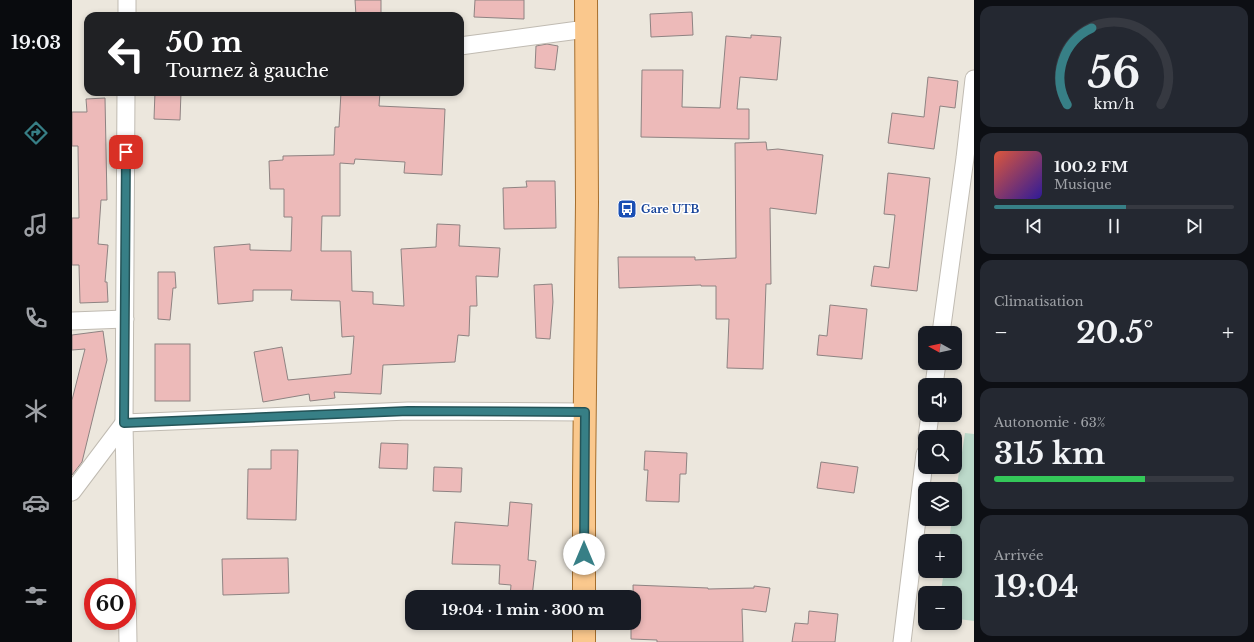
<!DOCTYPE html>
<html lang="fr">
<meta charset="utf-8">
<style>
body{margin:0;font-family:"Libre Baskerville",serif;background:#242831;color:#f1f3f6;height:100vh;display:flex;flex-direction:column;font-size:15px;white-space:nowrap}
*{box-sizing:border-box;margin:0}
p{font-size:13px;color:#9ea1a6}
.icon{flex:none;width:22px;height:22px;fill:none;stroke:currentColor;stroke-width:2;stroke-linecap:round;stroke-linejoin:round}
.map{position:relative;flex:1;overflow:hidden}
.sheet{display:flex;flex-direction:column;gap:6px;padding:6px;background:#0d0f14;width:280px}
.sheet>*{flex:none}
.top-card{position:absolute;left:12px;top:12px;width:380px;height:84px;border-radius:12px;box-shadow:0 2px 6px #0003;background:#202124;color:#fff;overflow:hidden}
.needle{width:26px;rotate:278deg}
.buttons{position:absolute;left:846px;top:326px;display:grid;gap:8px}
.buttons a{display:grid;place-items:center;width:44px;height:44px;border-radius:8px;background:#171b24;box-shadow:0 2px 6px #0003;font-size:20px}
.speed{position:absolute;left:12px;top:578px;display:flex;gap:8px;font-size:20px;font-weight:700;text-align:center}
.speed>*{display:grid;place-content:center;width:52px;height:52px;border-radius:50%;background:#171b24;box-shadow:0 2px 6px #0003;line-height:1}
.speed .limit{border:6px solid #d22;background:#fff;color:#111}
.pin{position:absolute;display:grid;place-items:center;width:34px;height:34px;color:#fff;margin:-17px;border-radius:8px;box-shadow:0 2px 6px #0006}
.me{position:absolute;width:44px;margin:-22px;rotate:0deg;stroke-linejoin:round;filter:drop-shadow(0 0 3px #0008)}
.turn{display:flex;align-items:center;gap:14px;height:84px;padding:0 16px;font-size:18px}
.turn .icon{width:52px;height:52px;stroke-width:2.5}
.turn b{display:block;font-size:28px;line-height:34px}
.big{font-size:30px;font-weight:800;line-height:1.1}
.sheet .tile{flex:1;display:flex;flex-direction:column;justify-content:center;gap:6px;min-width:0;padding:0 14px;border-radius:12px;background:#242831}
.sheet .dial{align-items:center;gap:0}
.dial svg{height:104px;overflow:visible;fill:none;stroke:#363941;stroke-width:7;stroke-linecap:round;text-anchor:middle}
.dial text{fill:#f1f3f6;stroke:none}
.song{display:flex;align-items:center;gap:12px}
.cover{width:48px;height:48px;border-radius:6px;background:linear-gradient(135deg,hsl(10 70% 55%),hsl(250 70% 35%))}
.played{height:4px;border-radius:2px;background:linear-gradient(90deg,#377f86 55%,#363941 55%)}
.keys{display:flex;justify-content:space-around;direction:ltr}
.heat{display:flex;justify-content:space-between;align-items:center;font-size:22px;direction:ltr}
.charge{height:6px;border-radius:3px;background:linear-gradient(90deg,#34c759 63%,#363941 0)}
.trip{position:absolute;left:333px;top:590px;width:236px;height:40px;border-radius:12px;background:#171b24;box-shadow:0 2px 6px #0003;font-weight:800;line-height:40px;text-align:center}
main{display:flex;flex:1;min-height:0}
.tab-bar{display:flex;flex-direction:column;width:72px;justify-content:space-around;align-items:center;background:#090b0e;color:#9ea1a6}
.tab-bar .icon{width:28px;height:28px}
.tab-bar .on{color:#377f86}
.tab-bar b{font-size:18px;color:#f1f3f6}
.map>svg:first-child{display:block}
.green{fill:#bcd9ca}
.building{fill:#edbab9;stroke:#8e8382}
.lines{fill:none;stroke-linecap:round;stroke-linejoin:round}
.street-casing{stroke:#c0bbb2;stroke-width:19}
.primary-casing{stroke:#a66f2e;stroke-width:24}
.street{stroke:#fff;stroke-width:17}
.primary{stroke:#fac88d;stroke-width:22}
.route-casing{stroke:#245357;stroke-width:10}
.route{stroke:#377f86;stroke-width:7}
.labels{text-anchor:middle;stroke-width:3;stroke-linejoin:round;paint-order:stroke}
.transit-label{font-size:11px;font-weight:bold;fill:#164399;stroke:#fff;text-anchor:start}
</style>
<main>
<nav class="tab-bar">
<b>19:03</b>
<svg class="icon on" aria-label="directions" viewBox="0 0 24 24"><path d="M12 3l9 9-9 9-9-9zM9 14v-3h6M13 9l2 2-2 2"/></svg>
<svg class="icon" aria-label="music" viewBox="0 0 24 24"><path d="M9 18V5l10-2v13"/><circle cx="6" cy="18" r="3"/><circle cx="16" cy="16" r="3"/></svg>
<svg class="icon" aria-label="phone" viewBox="0 0 24 24"><path d="M5 4h4l2 5-3 2q2 4 5 5l2-3 5 2v4C11 20 4 13 5 4z"/></svg>
<svg class="icon" aria-label="climate" viewBox="0 0 24 24"><path d="M12 3v18M4 7l16 10M4 17L20 7"/></svg>
<svg class="icon" aria-label="car" viewBox="0 0 24 24"><path d="M5 17H2v-5l4-1 3-4h7l3 4 3 1v5h-3M9 17h6M6 11h13"/><circle cx="7" cy="17" r="2"/><circle cx="17" cy="17" r="2"/></svg>
<svg class="icon" aria-label="filters" viewBox="0 0 24 24"><path d="M4 7h16M4 17h16"/><circle cx="9" cy="7" r="2"/><circle cx="15" cy="17" r="2"/></svg>
</nav>
<div class="map">
<svg width="902" height="642" viewBox="0 0 902 642">
<rect width="100%" height="100%" fill="#ece7dd"/>
<path class="green" d="M893,433L902,434V621L886,619L883,614V593H870L869,591L872,571H883V541H877L880,519H883V498Z"/>
<g class="building">
<path d="M283,0H309V16H284Z"/>
<path d="M403,0H452V19L402,17Z"/>
<path d="M620,12L621,35L579,37L578,14Z"/>
<path d="M679,35L709,37L705,80L668,77L665,109H677V139L569,137L570,70H611L610,107L648,108L654,36L679,38Z"/>
<path d="M475,44L486,46L483,70L463,68L464,46Z"/>
<path d="M856,77L886,81L883,108L868,106L862,149L816,143L820,113L852,117Z"/>
<path d="M83,92H109L108,120L82,119Z"/>
<path d="M269,92H308L307,106L373,109L370,175L332,173L333,162L283,159L282,164L268,163V216H250L249,251H279L280,291L301,292V304L332,306L329,249L364,247L365,224L388,225L387,246L428,248L426,277L404,276L405,306H398L397,336L386,335L383,362L311,365L309,394L262,392L263,398L238,401L237,394L191,402L182,352L210,347L216,380L279,374L282,336L270,337L268,301L219,300L220,290H181V301L146,304L142,247L178,244V250L219,251L220,217H212V189H198L197,161L211,160V156L262,155L263,127H267Z"/>
<path d="M33,98L35,200H29L26,244L36,245L33,282H35L36,302L8,303L7,265H0V218H7L6,146H0V112H15L14,99Z"/>
<path d="M694,142L695,150L706,149L751,155L744,214L698,208L699,284H694L691,369L655,368L657,319H644V286H629V285L547,288L546,257H623V260L664,258L663,143Z"/>
<path d="M816,173L858,178L845,291L799,286L802,266L817,268L823,215L812,214Z"/>
<path d="M454,181H483L484,228L432,229L431,188L455,187Z"/>
<path d="M86,272H103L104,288H101L98,320L86,319Z"/>
<path d="M480,284L481,302L478,339L464,338L462,285Z"/>
<path d="M758,305L795,309L790,359L745,355L747,335L755,336Z"/>
<path d="M31,331L35,360L10,462L0,475V400L13,349L0,350V335Z"/>
<rect x="83" y="344" width="35" height="57"/>
<path d="M309,443L336,444L335,469L307,468Z"/>
<path d="M199,450H226L224,520L175,519L176,469H199Z"/>
<path d="M573,451L615,453L614,474H608L607,502L574,501L576,470H572Z"/>
<path d="M749,462L786,467L782,493L745,488Z"/>
<path d="M362,467L390,468L389,492L361,491Z"/>
<path d="M438,502L460,504L456,560L464,561L460,597H438L439,585L427,584L428,565L380,564L383,522L436,526Z"/>
<path d="M216,558L217,593L151,595L150,559Z"/>
<path d="M561,585L636,588V589L682,588V586L698,588L694,612L670,609L671,642H585V640L559,639V623H562Z"/>
<path d="M737,611L766,614L763,642H720L723,623L736,624Z"/>
</g>
<g class="lines">
<defs>
<g id="street">
<path d="M55,16V0"/>
<path d="M388,46L514,29"/>
<path d="M54,92L52,423L56,642"/>
<path d="M0,321L53,319"/>
<path d="M869,333L893,158L902,79"/>
<path d="M862,385L865,363"/>
<path d="M855,437L858,415"/>
<path d="M0,492L52,423L336,411L513,412"/>
<path d="M830,642L853,454"/>
</g>
<g id="primary">
<path d="M512,597V483L515,202L514,0"/>
<path d="M512,623V642"/>
</g>
</defs>
<use href="#street" class="street-casing"/>
<use href="#primary" class="primary-casing"/>
<use href="#street" class="street"/>
<use href="#primary" class="primary"/>
</g>
<g class="lines">
<defs>
<path id="route" d="M54,152L52,423L336,411L513,412L512,554"/>
</defs>
<use href="#route" class="route-casing"/>
<use href="#route" class="route"/>
</g>
<defs>
<symbol id="bus-square" viewBox="-11 -11 22 22"><rect x="-9" y="-9" width="18" height="18" rx="4" fill="#1a4fb4" stroke="#fff"/><path d="M-5-6H5V4H4V6H2V4H-2V6H-4V4H-5ZM-3.5-4V0h7V-4ZM-3.5 1.2v1.5H-2V1.2ZM2 1.2v1.5H3.5V1.2Z" fill="#fff"/></symbol>
</defs>
<g fill-rule="evenodd">
<use href="#bus-square" x="544" y="198" width="22" height="22"/>
</g>
<g class="labels">
<g class="transit-label">
<text x="569" y="213">Gare UTB</text>
</g>
</g>
</svg>
<div class="buttons">
<a><svg class="needle" viewBox="-14 -14 28 28"><path d="M0-13l5 13h-10z" fill="#e53935"/><path d="M0 13l5-13h-10z" fill="#9ea1a6"/></svg></a>
<a><svg class="icon" aria-label="sound" viewBox="0 0 24 24"><path d="M4 9h4l5-4v14l-5-4H4zM17 9q2 3 0 6"/></svg></a>
<a><svg class="icon" aria-label="search" viewBox="0 0 24 24"><circle cx="10" cy="10" r="6"/><path d="M15 15l6 6"/></svg></a>
<a><svg class="icon" aria-label="layers" viewBox="0 0 24 24"><path d="M12 4l9 5-9 5-9-5zM3 14l9 5 9-5"/></svg></a>
<a>+</a>
<a>−</a>
</div>
<div class="speed"><div class="limit">60</div></div>
<div class="pin" style="left:54px;top:152px;background:#d93025"><svg class="icon" aria-label="arrive" viewBox="0 0 24 24"><path d="M6 21V4h12l-3 4 3 4H6"/></svg></div>
<svg class="me" style="left:512px;top:554px" viewBox="-20 -20 40 40"><circle r="19" fill="#fff"/><path d="M0-13L10 11 0 6-10 11z" fill="#377f86"/></svg>
<div class="trip">19:04 · 1 min · 300 m</div>
<div class="top-card">
<div class="turn"><svg class="icon" aria-label="left" viewBox="0 0 24 24"><path d="M17 20v-9H6M10 6l-5 5 5 5"/></svg><div><b>50 m</b>Tournez à gauche</div></div>
</div>
</div>
<section class="sheet">
<div class="tile dial"><svg viewBox="0 0 100 80">
<path d="M14 69A42 42 0 1 1 86 69"/>
<path d="M14 69A42 42 0 0 1 33 10" stroke="#377f86"/>
<text x="50" y="56" font-size="32" font-weight="700">56</text>
<text x="50" y="72" font-size="11">km/h</text>
</svg></div>
<div class="tile">
<div class="song"><i class="cover"></i><div><b>100.2 FM</b><p>Musique</p></div></div>
<div class="played"></div>
<div class="keys"><svg class="icon" aria-label="previous" viewBox="0 0 24 24"><path d="M18 5L8 12l10 7zM5 5v14"/></svg><svg class="icon" aria-label="pause" viewBox="0 0 24 24"><path d="M8 5v14M16 5v14"/></svg><svg class="icon" aria-label="next" viewBox="0 0 24 24"><path d="M6 5l10 7-10 7zM19 5v14"/></svg></div>
</div>
<div class="tile"><p>Climatisation</p>
<div class="heat"><a>−</a><b class="big">20.5°</b><a>+</a></div>
</div>
<div class="tile"><p>Autonomie · 63%</p><b class="big">315 km</b><div class="charge"></div></div>
<div class="tile"><p>Arrivée</p><b class="big">19:04</b></div>
</section>
</main>
